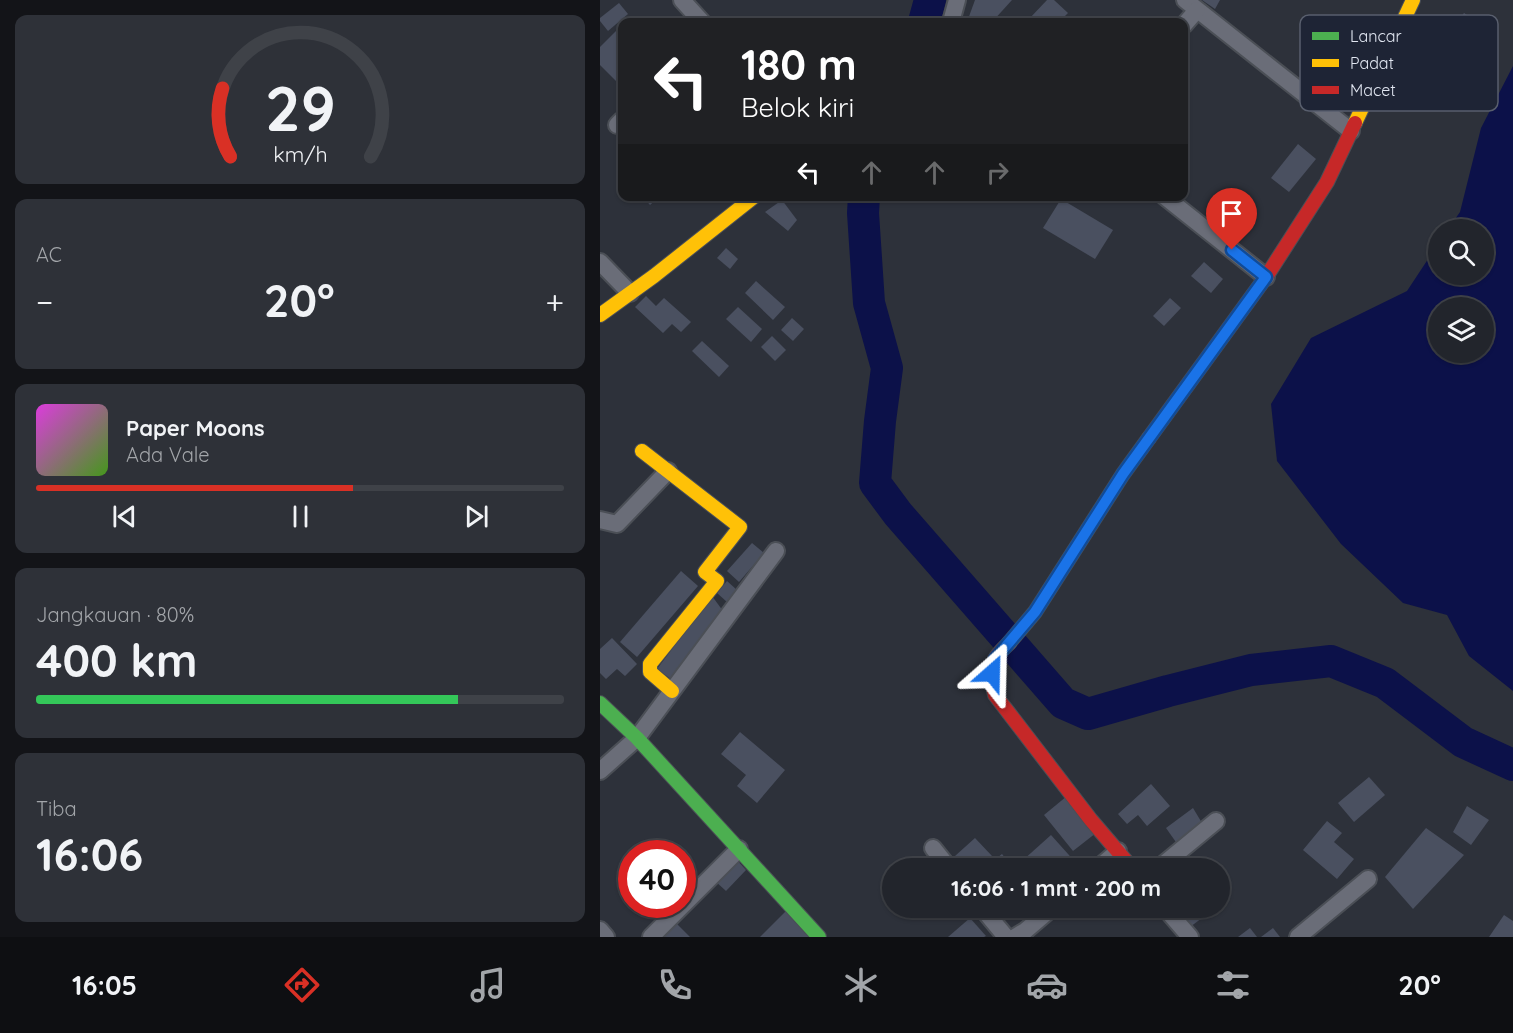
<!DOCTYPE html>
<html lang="id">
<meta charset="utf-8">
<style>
body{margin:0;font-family:Quicksand,sans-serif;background:#2e3138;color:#f1f3f6;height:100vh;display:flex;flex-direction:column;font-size:22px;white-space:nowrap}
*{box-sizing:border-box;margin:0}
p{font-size:20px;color:#a2a5a9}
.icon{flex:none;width:33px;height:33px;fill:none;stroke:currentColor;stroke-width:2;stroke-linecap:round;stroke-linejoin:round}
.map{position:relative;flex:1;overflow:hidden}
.details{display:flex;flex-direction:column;gap:15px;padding:15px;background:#131418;width:600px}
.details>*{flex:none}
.banner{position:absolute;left:18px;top:18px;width:570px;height:183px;border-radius:12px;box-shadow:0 2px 4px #0004,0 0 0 2px #3f4248;background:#202124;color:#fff;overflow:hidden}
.buttons{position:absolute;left:828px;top:219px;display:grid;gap:12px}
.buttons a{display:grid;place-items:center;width:66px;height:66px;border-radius:50%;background:#22252c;box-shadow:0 2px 4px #0004,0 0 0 2px #3f4248;font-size:30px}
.speed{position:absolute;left:18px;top:840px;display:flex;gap:12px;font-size:30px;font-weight:700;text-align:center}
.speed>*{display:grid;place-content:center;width:78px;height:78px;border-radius:50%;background:#22252c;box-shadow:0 2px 4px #0004,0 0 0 2px #3f4248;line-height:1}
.speed .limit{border:9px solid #d22;background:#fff;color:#111}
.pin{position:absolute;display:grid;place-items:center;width:51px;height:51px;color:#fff;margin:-62px -26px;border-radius:50% 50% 50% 0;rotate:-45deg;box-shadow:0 0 6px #0007}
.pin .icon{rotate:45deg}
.me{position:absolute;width:66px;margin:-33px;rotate:25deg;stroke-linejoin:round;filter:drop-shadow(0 0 4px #0008)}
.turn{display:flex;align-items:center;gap:21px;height:126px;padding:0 24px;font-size:27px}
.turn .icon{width:78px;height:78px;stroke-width:2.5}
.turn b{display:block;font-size:42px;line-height:51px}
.lanes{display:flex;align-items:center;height:57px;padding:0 24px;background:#0003;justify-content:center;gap:30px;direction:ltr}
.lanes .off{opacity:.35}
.big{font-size:45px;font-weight:800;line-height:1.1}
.details .tile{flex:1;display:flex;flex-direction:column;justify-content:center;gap:9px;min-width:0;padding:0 21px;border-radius:12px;background:#2e3138}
.details .dial{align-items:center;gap:0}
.dial svg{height:156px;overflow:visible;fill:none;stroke:#3f4248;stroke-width:7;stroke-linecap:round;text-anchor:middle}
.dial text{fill:#f1f3f6;stroke:none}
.song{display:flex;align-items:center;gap:18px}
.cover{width:72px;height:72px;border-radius:9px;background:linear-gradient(135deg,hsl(300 70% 55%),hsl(100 70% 35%))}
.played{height:6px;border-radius:3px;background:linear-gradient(90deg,#d93025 60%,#3f4248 60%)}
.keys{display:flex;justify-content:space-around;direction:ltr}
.heat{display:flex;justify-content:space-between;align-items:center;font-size:33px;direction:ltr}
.charge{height:9px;border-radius:4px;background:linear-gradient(90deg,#34c759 80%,#3f4248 0)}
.trip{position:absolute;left:282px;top:858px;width:348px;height:60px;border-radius:30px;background:#22252c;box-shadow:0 2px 4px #0004,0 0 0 2px #3f4248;font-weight:800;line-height:60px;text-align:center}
.dock{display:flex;height:96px;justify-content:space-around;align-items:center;background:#0e0f12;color:#a2a5a9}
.dock .icon{width:42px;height:42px}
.dock .on{color:#d93025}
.dock b{font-size:27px;color:#f1f3f6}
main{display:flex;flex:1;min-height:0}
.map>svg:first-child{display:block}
.water{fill:#0c1149;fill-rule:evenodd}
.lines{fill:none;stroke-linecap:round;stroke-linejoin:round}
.river{stroke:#0c1149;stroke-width:32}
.building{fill:#4a5060}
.street-casing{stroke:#4b4f56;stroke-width:20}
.fast-casing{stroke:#4b4f56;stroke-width:16}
.slow-casing{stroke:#4b4f56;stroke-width:16}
.jam-casing{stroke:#4b4f56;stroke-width:16}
.street{stroke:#6a6d78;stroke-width:16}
.fast{stroke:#4caf50;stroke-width:14}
.slow{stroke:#ffc107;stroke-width:14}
.jam{stroke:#c62828;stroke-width:14}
.route-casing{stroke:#114b97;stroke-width:15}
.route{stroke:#1a73e8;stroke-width:10}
.key{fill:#1e2435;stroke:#585e6d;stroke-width:1.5}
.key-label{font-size:16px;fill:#e1e6f1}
</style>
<main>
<section class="details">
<div class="tile dial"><svg viewBox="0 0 100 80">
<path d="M14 69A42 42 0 1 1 86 69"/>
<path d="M14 69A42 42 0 0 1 10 34" stroke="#d93025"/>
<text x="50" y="56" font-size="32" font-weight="700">29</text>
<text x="50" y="72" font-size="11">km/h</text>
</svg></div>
<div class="tile"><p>AC</p>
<div class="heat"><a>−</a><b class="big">20°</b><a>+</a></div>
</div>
<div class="tile">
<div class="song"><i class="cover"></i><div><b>Paper Moons</b><p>Ada Vale</p></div></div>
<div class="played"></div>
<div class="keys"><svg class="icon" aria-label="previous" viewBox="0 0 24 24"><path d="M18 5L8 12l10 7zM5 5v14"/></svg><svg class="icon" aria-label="pause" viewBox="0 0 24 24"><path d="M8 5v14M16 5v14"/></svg><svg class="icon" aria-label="next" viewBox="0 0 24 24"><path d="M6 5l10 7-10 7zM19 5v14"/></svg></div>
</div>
<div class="tile"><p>Jangkauan · 80%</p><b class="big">400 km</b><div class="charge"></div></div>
<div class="tile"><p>Tiba</p><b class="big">16:06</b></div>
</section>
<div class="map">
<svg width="913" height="937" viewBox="0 0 913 937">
<rect width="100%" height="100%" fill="#2d313a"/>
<path class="water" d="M913,66V691L869,656L847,615L803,603L741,544L677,461L671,404L711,338L807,291L838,244V274H884V230L848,229L860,212L881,128ZM838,308H884V352H838Z"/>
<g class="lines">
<g class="river">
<path d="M324,22L330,0"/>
<path d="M264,196L263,213L269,303L287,368L280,421L275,483L298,514L463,703L488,714L568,691L651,670L731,661L785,683L863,742L913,765"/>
</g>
</g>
<g class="building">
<path d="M375,0H412L392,22H367Z"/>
<path d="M447,0H454L468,13L459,22H433L429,19Z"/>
<path d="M602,0H620L615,9Z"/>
<path d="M19,3L28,14L8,31L0,21V18Z"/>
<path d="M864,13L883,26L865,51L846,38Z"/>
<path d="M17,30L22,36V80L19,84L0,65V47Z"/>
<path d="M698,144L716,159L689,192L671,178Z"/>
<path d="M42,196H60L50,205Z"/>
<path d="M461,199L513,230L495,259L443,228Z"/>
<path d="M182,200L197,220L188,231L165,212Z"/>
<path d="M126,248L138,259L130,269L117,258Z"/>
<path d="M604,262L623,279L611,293L591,276Z"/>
<path d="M156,281L185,307L173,320L145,293Z"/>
<path d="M46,296L56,306L64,298L91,322L81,332L72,324L63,333L35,307Z"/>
<path d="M570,298L581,308L564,326L553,316Z"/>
<path d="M138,307L162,329L151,342L126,319Z"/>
<path d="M192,318L204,329L193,341L181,330Z"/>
<path d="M172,336L186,350L175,361L161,347Z"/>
<path d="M102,341L129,366L119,377L92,351Z"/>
<path d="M152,543L164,553L139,582L127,571Z"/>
<path d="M81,571L98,586L37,657L20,642Z"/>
<path d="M127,581L137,590L127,602L117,593Z"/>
<path d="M112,596L123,611L71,679L57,669Z"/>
<path d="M12,638L37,664L25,676L17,669L6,679L0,673V649Z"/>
<path d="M140,732L185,770L157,803L137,786L146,775L121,754Z"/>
<path d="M769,777L785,795L754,822L738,803Z"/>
<path d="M551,784L570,806L547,826L538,815L527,824L518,814Z"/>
<path d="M467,796L496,833L473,851L444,815Z"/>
<path d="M867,806L889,820L871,845L853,832Z"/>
<path d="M593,808L602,823L578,845L566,828Z"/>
<path d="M727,821L742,833L734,842L754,859L737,879L703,850Z"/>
<path d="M826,828L864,855L813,909L785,877Z"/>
<path d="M451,835L477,864L472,868H429L422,861Z"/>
<path d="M375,838L392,856L378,868H365L355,856Z"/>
<path d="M402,854L413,868H384Z"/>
<path d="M135,858L146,870L126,891L114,880Z"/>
<path d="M338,908H363L349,920Z"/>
<path d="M576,908H607L610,912L590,927Z"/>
<path d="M186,911L210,937H160Z"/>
<path d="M904,915L913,921V937H889Z"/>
<path d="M370,918L386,936L384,937H348Z"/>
<path d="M76,923L90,937H64L63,936Z"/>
<path d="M650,928L657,937H638Z"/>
<path d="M673,928L680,937H661Z"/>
</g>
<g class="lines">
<defs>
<g id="street">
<path d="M82,0L102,22"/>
<path d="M585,0L751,131"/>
<path d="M351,22L357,0"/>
<path d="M584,25L597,10"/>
<path d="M17,125L22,120"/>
<path d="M564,196L666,277"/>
<path d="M0,262L30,293"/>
<path d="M0,520L17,524L68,471"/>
<path d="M0,771L37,738L176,551"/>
<path d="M333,848L349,868"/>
<path d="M498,868L518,851"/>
<path d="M559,868L616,821"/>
<path d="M382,908L406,937"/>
<path d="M565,908L590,937"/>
<path d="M0,930L6,937"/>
<path d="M51,937L139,849"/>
<path d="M415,937L425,931L452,908"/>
<path d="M698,937L768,879"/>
</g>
<path id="fast" d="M0,703L37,738L219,937"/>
<g id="slow">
<path d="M755,123L813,0"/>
<path d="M0,315L54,276L155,196"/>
<path d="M42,451L140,527L105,572L117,581L50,664V672L72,691"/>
<path d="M409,643L435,612L523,474L549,438"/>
</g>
<g id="jam">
<path d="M549,438L666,277L727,182L755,123"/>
<path d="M409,643C405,647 398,653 395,659C390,670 392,684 395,695L491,820L532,868"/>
</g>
</defs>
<use href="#street" class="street-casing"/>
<use href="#fast" class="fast-casing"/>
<use href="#slow" class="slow-casing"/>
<use href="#jam" class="jam-casing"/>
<use href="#street" class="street"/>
<use href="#fast" class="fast"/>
<use href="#slow" class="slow"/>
<use href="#jam" class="jam"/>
</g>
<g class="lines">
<defs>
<path id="route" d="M392,673L395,659L435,612L523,474L666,277L632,250"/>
</defs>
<use href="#route" class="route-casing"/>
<use href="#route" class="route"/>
</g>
<rect x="700" y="15" width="198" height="96" rx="9" class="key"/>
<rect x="712" y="32" width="27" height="8" fill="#4caf50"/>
<rect x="712" y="59" width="27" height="8" fill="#ffc107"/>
<rect x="712" y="86" width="27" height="8" fill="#c62828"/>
<g class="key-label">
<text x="750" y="42">Lancar</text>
<text x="750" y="69">Padat</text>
<text x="750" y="96">Macet</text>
</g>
</svg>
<div class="buttons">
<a><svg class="icon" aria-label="search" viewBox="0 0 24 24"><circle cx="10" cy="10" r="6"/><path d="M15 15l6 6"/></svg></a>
<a><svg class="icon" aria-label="layers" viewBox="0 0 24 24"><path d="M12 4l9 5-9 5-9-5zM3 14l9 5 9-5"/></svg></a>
</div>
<div class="speed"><div class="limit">40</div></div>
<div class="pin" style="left:632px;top:250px;background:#d93025"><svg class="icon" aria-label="arrive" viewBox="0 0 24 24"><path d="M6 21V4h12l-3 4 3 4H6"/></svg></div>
<svg class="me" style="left:392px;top:673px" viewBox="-20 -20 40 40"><path d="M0-17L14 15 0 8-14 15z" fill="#1a73e8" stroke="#fff" stroke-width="4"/></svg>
<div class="trip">16:06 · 1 mnt · 200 m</div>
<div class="banner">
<div class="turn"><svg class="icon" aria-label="left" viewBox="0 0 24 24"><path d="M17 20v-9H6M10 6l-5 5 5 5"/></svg><div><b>180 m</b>Belok kiri</div></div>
<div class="lanes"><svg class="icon" aria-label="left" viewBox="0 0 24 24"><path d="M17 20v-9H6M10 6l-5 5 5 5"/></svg><svg class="icon off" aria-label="ahead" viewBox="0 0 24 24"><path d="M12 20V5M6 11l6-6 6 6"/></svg><svg class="icon off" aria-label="ahead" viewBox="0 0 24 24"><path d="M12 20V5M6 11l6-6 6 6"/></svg><svg class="icon off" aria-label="right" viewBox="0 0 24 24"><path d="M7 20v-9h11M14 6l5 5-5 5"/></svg></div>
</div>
</div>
</main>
<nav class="dock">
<b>16:05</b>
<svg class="icon on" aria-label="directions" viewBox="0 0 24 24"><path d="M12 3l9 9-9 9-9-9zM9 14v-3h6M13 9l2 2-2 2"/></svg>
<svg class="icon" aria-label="music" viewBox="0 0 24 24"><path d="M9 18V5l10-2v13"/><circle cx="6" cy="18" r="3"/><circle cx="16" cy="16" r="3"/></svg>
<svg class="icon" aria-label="phone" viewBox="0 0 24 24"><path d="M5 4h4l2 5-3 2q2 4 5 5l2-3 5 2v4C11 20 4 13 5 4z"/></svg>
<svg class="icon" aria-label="climate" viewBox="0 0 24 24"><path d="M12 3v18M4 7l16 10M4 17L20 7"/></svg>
<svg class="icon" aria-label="car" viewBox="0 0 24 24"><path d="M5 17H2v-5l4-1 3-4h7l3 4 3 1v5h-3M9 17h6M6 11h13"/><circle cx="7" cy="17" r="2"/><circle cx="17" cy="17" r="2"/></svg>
<svg class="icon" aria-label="filters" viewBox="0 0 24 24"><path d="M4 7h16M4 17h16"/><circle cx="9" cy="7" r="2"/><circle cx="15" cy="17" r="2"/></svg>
<b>20°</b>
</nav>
